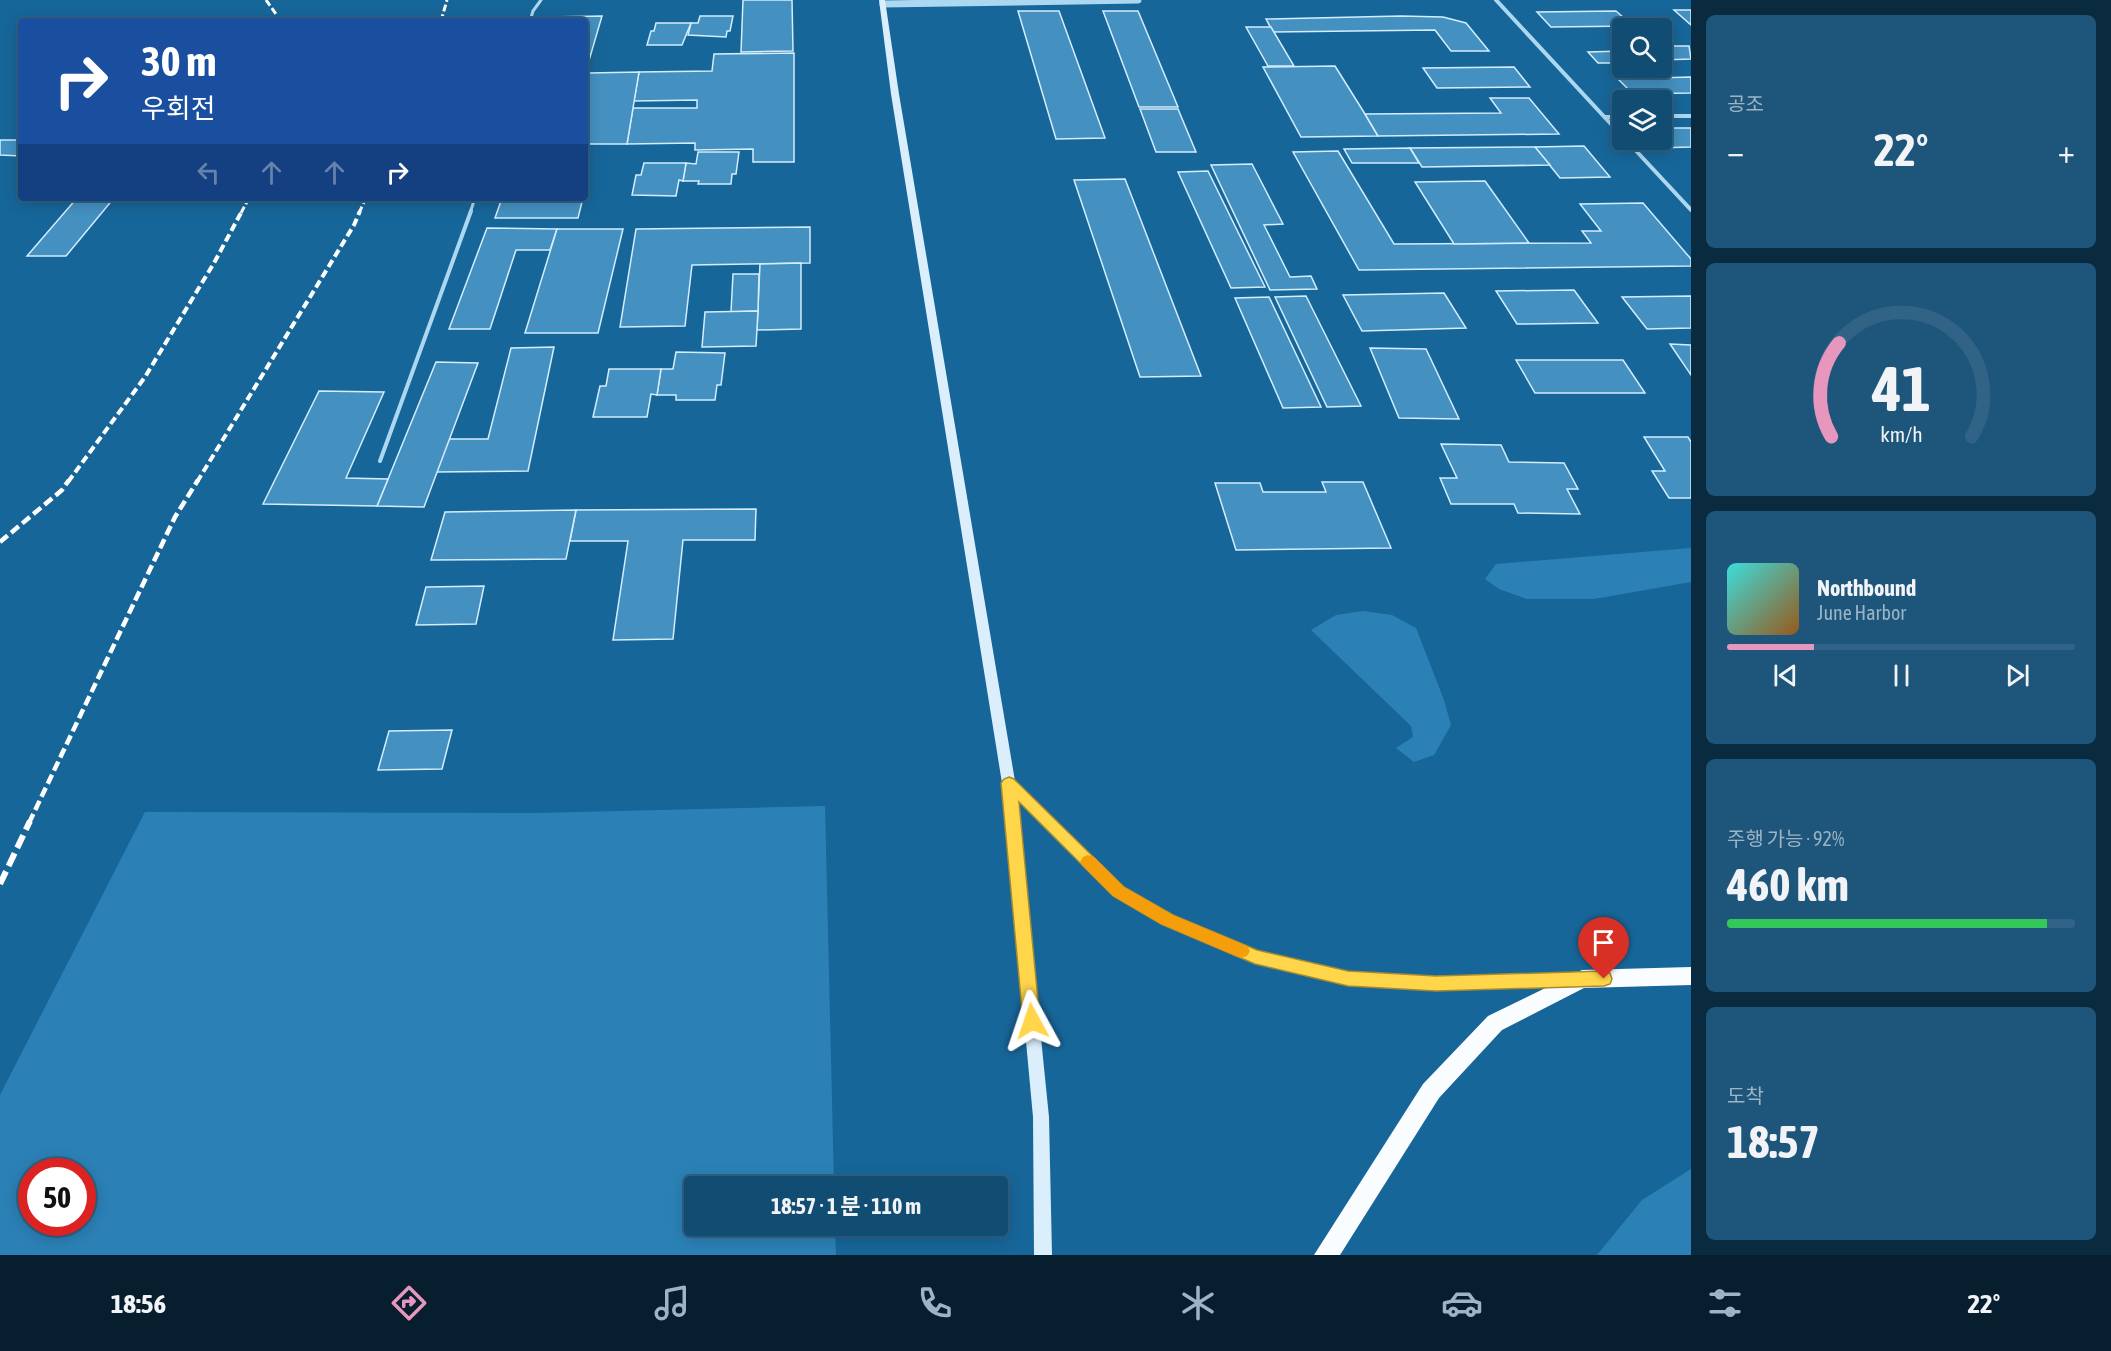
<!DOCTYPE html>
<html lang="ko">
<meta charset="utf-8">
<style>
body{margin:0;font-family:"Asap Condensed","Noto Sans KR",sans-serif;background:#1e567b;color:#f1f3f6;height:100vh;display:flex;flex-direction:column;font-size:22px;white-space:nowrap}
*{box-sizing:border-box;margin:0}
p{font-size:20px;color:#9cb4c4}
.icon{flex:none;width:33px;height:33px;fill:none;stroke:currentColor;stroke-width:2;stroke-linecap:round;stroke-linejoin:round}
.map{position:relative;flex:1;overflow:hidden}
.sheet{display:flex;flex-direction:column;gap:15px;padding:15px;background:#092a3f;width:420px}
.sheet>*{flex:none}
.guide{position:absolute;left:18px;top:18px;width:570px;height:183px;border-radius:6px;box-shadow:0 3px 15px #0003,0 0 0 2px #306385;background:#1a4fa0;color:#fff;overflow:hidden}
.buttons{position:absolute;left:1612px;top:18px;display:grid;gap:12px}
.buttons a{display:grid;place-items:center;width:60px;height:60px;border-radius:6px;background:#114c73;box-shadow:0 3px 15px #0003,0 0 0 2px #306385;font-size:30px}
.speed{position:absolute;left:18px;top:1158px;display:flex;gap:12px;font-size:30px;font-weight:700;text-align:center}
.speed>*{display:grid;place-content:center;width:78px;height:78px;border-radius:50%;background:#114c73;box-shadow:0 3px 15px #0003,0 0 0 2px #306385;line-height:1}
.speed .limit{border:9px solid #d22;background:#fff;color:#111}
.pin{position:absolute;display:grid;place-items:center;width:51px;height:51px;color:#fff;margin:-62px -26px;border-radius:50% 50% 50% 0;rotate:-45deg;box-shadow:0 0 6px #0007}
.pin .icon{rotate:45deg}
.me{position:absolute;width:66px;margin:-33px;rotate:355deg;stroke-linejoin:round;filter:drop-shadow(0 0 4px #0008)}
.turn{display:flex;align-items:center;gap:21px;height:126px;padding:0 24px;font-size:27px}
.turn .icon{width:78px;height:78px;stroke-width:2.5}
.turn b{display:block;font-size:42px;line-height:51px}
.lanes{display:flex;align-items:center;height:57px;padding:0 24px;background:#0003;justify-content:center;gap:30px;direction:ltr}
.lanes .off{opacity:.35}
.big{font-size:45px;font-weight:700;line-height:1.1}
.sheet .card{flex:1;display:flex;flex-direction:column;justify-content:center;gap:9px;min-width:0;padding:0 21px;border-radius:9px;background:#1e567b}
.sheet .dial{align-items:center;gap:0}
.dial svg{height:156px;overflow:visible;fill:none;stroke:#306385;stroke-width:7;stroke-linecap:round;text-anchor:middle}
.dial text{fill:#f1f3f6;stroke:none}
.song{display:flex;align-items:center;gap:18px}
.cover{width:72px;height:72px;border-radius:9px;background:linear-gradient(135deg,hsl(180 70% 55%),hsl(30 70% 35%))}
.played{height:6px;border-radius:3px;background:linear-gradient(90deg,#e797bd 25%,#306385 25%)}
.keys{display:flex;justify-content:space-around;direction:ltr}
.heat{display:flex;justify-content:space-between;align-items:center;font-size:33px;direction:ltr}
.charge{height:9px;border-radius:4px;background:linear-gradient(90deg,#34c759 92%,#306385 0)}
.trip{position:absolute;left:684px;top:1176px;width:324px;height:60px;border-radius:6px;background:#114c73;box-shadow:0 3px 15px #0003,0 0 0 2px #306385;font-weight:700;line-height:60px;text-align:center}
.menu{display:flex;height:96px;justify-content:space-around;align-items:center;background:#071e2e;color:#9cb4c4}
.menu .icon{width:42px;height:42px}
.menu .selected{color:#e797bd}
.menu b{font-size:27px;color:#f1f3f6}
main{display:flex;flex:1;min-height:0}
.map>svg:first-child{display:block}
.green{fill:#2b81b6;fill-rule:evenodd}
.building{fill:#4491c1;stroke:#d3edfc;stroke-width:1.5}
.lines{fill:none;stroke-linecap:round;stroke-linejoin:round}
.service-far1{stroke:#acd7f1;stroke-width:3}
.service{stroke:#acd7f1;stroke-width:4}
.minor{stroke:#acd7f1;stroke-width:4}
.tertiary{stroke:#acd7f1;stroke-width:7}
.secondary{fill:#daeefc;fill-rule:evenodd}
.trunk{fill:#fafdff;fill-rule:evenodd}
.rail-far3{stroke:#fff;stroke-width:3;stroke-dasharray:7 3;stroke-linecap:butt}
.rail-far2{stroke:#fff;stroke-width:4;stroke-dasharray:8 4;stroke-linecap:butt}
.rail-far1{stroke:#fff;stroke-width:4.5;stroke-dasharray:10 4.5;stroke-linecap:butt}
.rail{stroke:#fff;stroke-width:6;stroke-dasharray:14 6;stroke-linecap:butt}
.route{fill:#ffd54a;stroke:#a68a30;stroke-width:1.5}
.slow{fill:#f59e0b}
</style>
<main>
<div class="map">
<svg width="1691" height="1255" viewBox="0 0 1691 1255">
<rect width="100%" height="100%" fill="#176699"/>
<g class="green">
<path d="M1691,548V582L1594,599H1527L1499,589L1485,579L1496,564Z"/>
<path d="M1363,611L1392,615L1416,628L1444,700L1451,725L1434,755L1414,762L1396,748L1413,737L1411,726L1311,630L1336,615Z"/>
<path d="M825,806L834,1186H694V1226H835L836,1255H0V1095L145,812L538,813ZM32,1172H82V1222H32Z"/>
<path d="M1691,1169V1255H1597L1642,1200Z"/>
</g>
<g class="building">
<path d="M743,0H792L793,51L741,52Z"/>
<path d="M1674,10H1691V25Z"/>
<path d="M1018,11H1059L1105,138L1056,139Z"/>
<path d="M1103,11H1138L1178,107H1139Z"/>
<path d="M1616,11L1633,26L1551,27L1537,12Z"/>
<path d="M602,16L588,64H585V21H545L547,17Z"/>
<path d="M700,16H733L730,31H727L726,37L688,35L691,23H698Z"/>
<path d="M1401,16L1443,17L1466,23L1489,51H1451L1435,30L1273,32L1266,19Z"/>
<path d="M656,23H691L682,45H647L651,31H654Z"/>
<path d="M1246,27H1271L1294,66H1268Z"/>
<path d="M1662,46H1689L1691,59L1662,60Z"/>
<path d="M1623,51V63H1598L1588,52Z"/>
<path d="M794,53V162H753V149L695,150V143L627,144L633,108H697V100L634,101L639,72L712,71L714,54Z"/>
<path d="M1335,66L1365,114L1378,136L1301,137L1263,67Z"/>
<path d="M1514,67L1530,87L1437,88L1423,68Z"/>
<path d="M639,72L627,144H585V89L589,73Z"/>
<path d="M1691,77V93L1633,94L1618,79Z"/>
<path d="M1490,98H1529L1559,134L1378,136L1365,114L1501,113Z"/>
<path d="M1140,109H1178L1196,152H1156Z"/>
<path d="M1662,128H1691V147L1655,148L1648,140H1662Z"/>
<path d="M0,140H21V156L0,155Z"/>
<path d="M1584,146L1610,177L1560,178L1535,147Z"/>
<path d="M1535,147L1550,165L1422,167L1410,148Z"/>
<path d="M1410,148L1419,163H1352L1344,149Z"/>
<path d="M1338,151L1394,244L1591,243L1582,231H1601L1580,204L1643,203L1691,259V266L1359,270L1293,152Z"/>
<path d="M698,152H739L736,174H732L731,184H698L699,181H683L686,163L696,164Z"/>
<path d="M644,163H686L683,181L679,180L676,196L632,195L636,175H641Z"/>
<path d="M1252,164L1283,224L1264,225L1290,277L1311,276L1317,289L1270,290L1211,165Z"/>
<path d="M1208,171L1265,287L1231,288L1178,172Z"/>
<path d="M1125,179L1201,376L1140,377L1074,180Z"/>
<path d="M1485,181L1529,243L1454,244L1415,182Z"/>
<path d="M77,198H114L66,256H27Z"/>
<path d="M502,198H583L578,218H495Z"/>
<path d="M810,227V263L692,265L685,326L620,327L636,229Z"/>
<path d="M487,228L557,229L550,250H516L490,329H449Z"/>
<path d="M557,229H623L598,333H525Z"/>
<path d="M801,263V329L757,330L760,264Z"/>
<path d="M733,274H759L758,311L731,312Z"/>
<path d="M1574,290L1598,323L1517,324L1496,291Z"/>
<path d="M1444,293L1466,328L1362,331L1343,295Z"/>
<path d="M1306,296L1361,406L1327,407L1275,297Z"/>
<path d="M1691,296V328L1647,329L1622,297Z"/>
<path d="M1269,297L1321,407L1283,408L1235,298Z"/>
<path d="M758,311L756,346L702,347L705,312Z"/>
<path d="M1670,344L1691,345V375Z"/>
<path d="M554,347L528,471L436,472L449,439H488L511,348Z"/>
<path d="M1370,348L1426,349L1459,419L1399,418Z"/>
<path d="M676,352L725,353L721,385H717L715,400H676V395H657L661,369H673Z"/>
<path d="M1516,360H1623L1645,393H1535Z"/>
<path d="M436,362L478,363L424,507L377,506Z"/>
<path d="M609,369H661L657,395L651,394L647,417H593L600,386H606Z"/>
<path d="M319,391L384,392L346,478L388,479L377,506L263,504Z"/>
<path d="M1644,437H1688L1691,442V498H1669L1652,471H1665Z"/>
<path d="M1441,444L1501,445L1509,462L1564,463L1578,489H1567L1580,514L1518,513L1514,504H1451L1440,478H1457Z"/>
<path d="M1322,482H1363L1391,548L1236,550L1215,483H1260L1263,492H1326Z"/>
<path d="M756,509L755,540H683L673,639L613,640L628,541H570L576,510Z"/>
<path d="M576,510L566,559L431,560L445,512Z"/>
<path d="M484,586L476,624L416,625L426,587Z"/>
<path d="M452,730L442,769L378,770L389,731Z"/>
</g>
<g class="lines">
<g class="service-far1">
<path d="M530,21L533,11L541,0"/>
<path d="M470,213L475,198"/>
</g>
<path class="service" d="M380,461L471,211"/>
<g class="minor">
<path d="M1496,0L1623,137"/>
<path d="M1662,116H1691"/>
<path d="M1605,117H1623"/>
<path d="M1626,140L1691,210"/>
</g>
<path class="tertiary" d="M883,4L1138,0"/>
<path class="secondary" d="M879,0H885L899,94L1015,781L1124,888L1172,916L1257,951L1348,971L1436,976L1575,973L1580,975L1582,980L1580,985L1575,987L1436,990L1348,985L1255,963L1162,924L1114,896L1017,800L1049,1117L1052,1255H1034L1033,1117L1002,783L891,94Z"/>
<path class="trunk" d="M1691,967V985L1584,988L1502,1030L1439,1098L1340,1255H1314L1423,1084L1488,1016L1582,970Z"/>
<g class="rail-far3">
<path d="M266,0L276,14V21"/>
<path d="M441,21L447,0"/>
<path d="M241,213L249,198"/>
<path d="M359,213L366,198"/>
</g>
<g class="rail-far2">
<path d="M68,482L145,377L214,263L242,211"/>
<path d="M197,482L354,225L360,211"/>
</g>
<g class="rail-far1">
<path d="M0,542L62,490L69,480"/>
<path d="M29,823L175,517L198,480"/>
</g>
<path class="rail" d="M0,884L30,821"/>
</g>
<path class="route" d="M1009,777L1014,779L1124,887L1173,915L1257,950L1348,971L1436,976L1604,971L1610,973L1612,979L1610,984L1604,986L1436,991L1348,986L1255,964L1161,924L1113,896L1019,802L1040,1021L1038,1027L1032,1029L1026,1027L1023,1021L1001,783L1004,779Z"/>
<path class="slow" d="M1088,855L1094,857L1124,887L1173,915L1247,946L1250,951L1247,956L1241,958L1236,956L1161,924L1113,896L1083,866L1080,862L1083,857Z"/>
</svg>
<div class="buttons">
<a><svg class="icon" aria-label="search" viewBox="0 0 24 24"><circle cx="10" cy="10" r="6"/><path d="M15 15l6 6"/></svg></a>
<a><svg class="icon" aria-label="layers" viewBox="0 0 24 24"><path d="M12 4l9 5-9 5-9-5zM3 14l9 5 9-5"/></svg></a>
</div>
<div class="speed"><div class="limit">50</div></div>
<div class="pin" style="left:1604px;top:979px;background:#d93025"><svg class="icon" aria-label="arrive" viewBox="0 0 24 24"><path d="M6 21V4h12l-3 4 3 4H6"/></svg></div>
<svg class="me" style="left:1032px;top:1021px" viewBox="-20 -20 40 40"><path d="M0-17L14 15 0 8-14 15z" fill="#ffd54a" stroke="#fff" stroke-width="4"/></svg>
<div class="trip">18:57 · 1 분 · 110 m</div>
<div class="guide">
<div class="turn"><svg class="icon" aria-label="right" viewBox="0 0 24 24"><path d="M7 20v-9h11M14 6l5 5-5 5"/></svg><div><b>30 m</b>우회전</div></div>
<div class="lanes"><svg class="icon off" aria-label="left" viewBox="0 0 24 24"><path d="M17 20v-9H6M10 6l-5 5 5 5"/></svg><svg class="icon off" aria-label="ahead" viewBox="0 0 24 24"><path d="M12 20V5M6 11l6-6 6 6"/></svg><svg class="icon off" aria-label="ahead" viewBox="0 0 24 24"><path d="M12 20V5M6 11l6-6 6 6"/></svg><svg class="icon" aria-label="right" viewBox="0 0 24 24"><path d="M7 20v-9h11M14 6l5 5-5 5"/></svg></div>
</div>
</div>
<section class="sheet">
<div class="card"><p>공조</p>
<div class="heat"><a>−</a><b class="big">22°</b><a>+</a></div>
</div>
<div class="card dial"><svg viewBox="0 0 100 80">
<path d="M14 69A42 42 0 1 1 86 69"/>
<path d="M14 69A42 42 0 0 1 18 21" stroke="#e797bd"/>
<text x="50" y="56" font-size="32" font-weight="700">41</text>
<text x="50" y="72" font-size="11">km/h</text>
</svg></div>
<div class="card">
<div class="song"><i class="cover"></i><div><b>Northbound</b><p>June Harbor</p></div></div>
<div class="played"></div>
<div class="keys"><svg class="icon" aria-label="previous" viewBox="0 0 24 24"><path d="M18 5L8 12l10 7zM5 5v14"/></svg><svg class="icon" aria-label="pause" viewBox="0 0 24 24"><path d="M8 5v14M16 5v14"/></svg><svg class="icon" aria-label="next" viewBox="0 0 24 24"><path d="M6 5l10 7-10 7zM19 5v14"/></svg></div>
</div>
<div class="card"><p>주행 가능 · 92%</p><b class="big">460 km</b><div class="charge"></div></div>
<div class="card"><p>도착</p><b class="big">18:57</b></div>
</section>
</main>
<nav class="menu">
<b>18:56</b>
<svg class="icon selected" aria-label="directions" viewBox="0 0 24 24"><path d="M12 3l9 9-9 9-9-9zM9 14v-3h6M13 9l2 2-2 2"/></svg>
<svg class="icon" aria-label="music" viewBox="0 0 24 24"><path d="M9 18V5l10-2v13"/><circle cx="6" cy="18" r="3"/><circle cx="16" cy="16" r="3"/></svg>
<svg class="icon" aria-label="phone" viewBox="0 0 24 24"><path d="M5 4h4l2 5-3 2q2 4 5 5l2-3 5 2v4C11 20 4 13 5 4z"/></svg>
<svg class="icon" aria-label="climate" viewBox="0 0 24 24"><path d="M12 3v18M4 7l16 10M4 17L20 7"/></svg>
<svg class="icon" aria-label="car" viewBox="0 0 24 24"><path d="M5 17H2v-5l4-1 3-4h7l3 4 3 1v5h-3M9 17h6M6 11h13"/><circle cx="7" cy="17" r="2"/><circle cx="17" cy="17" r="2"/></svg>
<svg class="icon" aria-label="filters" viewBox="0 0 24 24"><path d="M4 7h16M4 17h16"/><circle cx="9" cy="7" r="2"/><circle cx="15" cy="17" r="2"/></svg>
<b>22°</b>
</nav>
